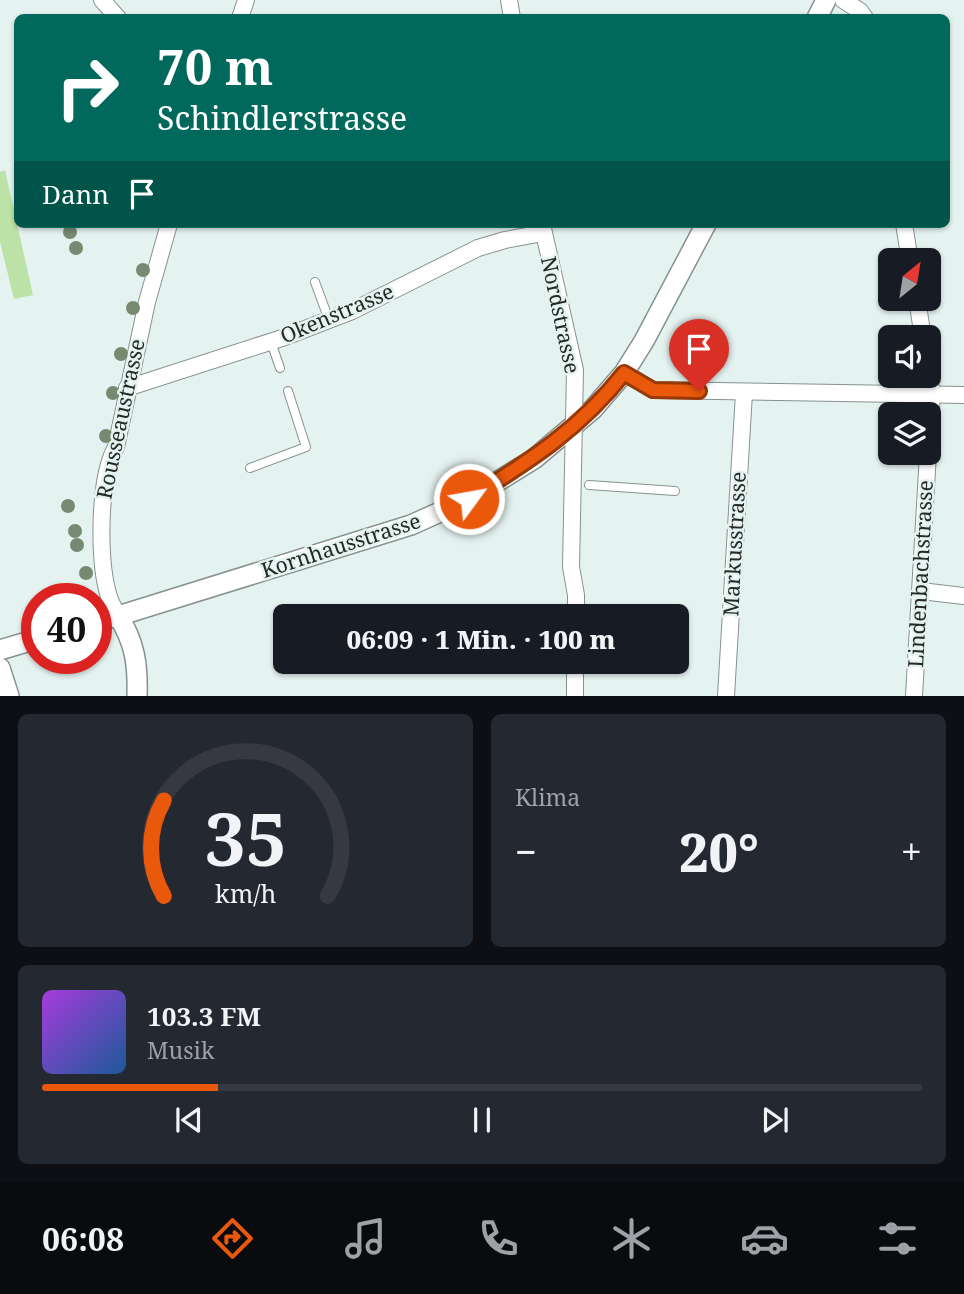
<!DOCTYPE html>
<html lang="de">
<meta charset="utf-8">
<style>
body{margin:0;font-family:"Noto Serif",serif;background:#242831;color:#f1f3f6;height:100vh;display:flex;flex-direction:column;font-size:26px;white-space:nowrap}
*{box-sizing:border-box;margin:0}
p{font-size:23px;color:#9ea1a6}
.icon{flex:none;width:38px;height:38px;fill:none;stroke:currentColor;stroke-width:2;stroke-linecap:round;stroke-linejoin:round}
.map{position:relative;height:696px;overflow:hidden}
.details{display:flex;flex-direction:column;gap:18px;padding:18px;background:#0d0f14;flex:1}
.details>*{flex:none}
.banner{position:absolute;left:14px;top:14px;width:936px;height:214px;border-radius:10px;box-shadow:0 2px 5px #0004;background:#00695c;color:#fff;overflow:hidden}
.needle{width:46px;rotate:30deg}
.controls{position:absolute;left:878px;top:248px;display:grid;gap:14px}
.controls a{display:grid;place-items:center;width:63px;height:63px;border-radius:10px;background:#171b24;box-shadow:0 2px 5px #0004;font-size:35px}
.speed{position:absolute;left:21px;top:583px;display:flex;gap:14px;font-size:35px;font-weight:700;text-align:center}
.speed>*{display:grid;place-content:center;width:91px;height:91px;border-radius:50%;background:#171b24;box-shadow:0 2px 5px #0004;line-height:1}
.speed .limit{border:10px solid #d22;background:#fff;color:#111}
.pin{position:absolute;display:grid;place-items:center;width:60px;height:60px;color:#fff;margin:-72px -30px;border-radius:50% 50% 50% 0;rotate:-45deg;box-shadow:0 0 7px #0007}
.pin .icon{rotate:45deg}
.me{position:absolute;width:77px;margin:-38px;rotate:58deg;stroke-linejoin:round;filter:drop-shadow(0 0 5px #0008)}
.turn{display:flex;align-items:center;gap:24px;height:147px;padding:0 28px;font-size:32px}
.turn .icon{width:91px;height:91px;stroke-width:2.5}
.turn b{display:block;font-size:49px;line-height:60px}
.then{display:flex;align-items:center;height:66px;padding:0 28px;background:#0003;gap:14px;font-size:26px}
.big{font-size:52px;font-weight:800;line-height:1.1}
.details .widget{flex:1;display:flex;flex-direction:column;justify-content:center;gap:10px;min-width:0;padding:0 24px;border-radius:10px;background:#242831}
.details .dial{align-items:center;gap:0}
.dial svg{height:182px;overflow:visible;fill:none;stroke:#363941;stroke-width:7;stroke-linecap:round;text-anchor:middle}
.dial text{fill:#f1f3f6;stroke:none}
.song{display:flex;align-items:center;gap:21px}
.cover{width:84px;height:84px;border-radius:10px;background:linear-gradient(135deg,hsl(280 70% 55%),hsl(210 70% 35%))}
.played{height:7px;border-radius:4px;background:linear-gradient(90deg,#ea580c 20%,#363941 20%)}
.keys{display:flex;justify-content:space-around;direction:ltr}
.heat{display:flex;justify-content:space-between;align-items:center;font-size:38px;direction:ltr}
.details .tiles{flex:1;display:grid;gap:18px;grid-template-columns:1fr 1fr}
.widget:last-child{grid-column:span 2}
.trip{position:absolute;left:273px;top:604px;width:416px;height:70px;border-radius:10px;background:#171b24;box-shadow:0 2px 5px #0004;font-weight:800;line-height:70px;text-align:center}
.tabs{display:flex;height:112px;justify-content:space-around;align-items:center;background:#090b0e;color:#9ea1a6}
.tabs .icon{width:49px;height:49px}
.tabs .current{color:#ea580c}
.tabs b{font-size:32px;color:#f1f3f6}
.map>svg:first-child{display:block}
.green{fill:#bde2a8}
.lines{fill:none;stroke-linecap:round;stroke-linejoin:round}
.service-casing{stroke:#869290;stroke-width:10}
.minor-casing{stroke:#869290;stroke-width:18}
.tertiary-casing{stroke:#869290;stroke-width:22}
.service{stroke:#fff;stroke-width:8}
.minor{stroke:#fff;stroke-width:16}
.tertiary{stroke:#fff;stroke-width:19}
.tree{fill:#768a72}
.route-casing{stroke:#983908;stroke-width:18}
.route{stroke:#ea580c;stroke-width:12}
.labels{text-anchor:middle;stroke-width:5;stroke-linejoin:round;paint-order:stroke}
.street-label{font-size:21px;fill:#242928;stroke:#e5f3f0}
</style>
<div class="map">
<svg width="964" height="696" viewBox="0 0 964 696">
<rect width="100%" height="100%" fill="#e5f3f0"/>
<path class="green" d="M5,170L33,295L14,299L0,242V172Z"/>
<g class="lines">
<defs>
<g id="service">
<path d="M315,282L329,320"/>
<path d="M271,342L280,368"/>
<path d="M250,468L306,447L288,391"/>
<path d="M589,485L675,491"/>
</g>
<g id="minor">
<path d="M102,0L118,18"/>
<path d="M509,0L512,18"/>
<path d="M843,0L860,11L865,18"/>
<path d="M240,18L246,0"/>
<path d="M542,224L575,370L571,567L576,595V616"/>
<path d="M904,224L910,261"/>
<path d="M917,299L923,338"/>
<path d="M624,373L653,390L964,395"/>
<path d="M929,376L932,394L929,440"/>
<path d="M127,388L282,338L352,311L478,248L505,240L543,233"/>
<path d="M921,591L964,596"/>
<path d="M118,616C115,610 111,603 109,597C98,561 98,479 116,447L147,302L169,224"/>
<path d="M575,696V662"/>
<path d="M726,696L744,393"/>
<path d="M914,696L928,453"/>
</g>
<g id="tertiary">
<path d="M817,18L826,0"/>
<path d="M118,616C135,642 138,665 137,696"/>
<path d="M96,621L118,616L411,525L469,499L534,459L593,409L624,373L644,341L706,224"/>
<path d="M0,650L37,639"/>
<path d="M0,668L9,696"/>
</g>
</defs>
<use href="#service" class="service-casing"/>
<use href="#minor" class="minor-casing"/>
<use href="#tertiary" class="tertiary-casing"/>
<use href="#service" class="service"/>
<use href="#minor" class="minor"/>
<use href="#tertiary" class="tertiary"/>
</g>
<g class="tree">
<circle cx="70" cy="232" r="7"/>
<circle cx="76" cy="248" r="7"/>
<circle cx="143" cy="270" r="7"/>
<circle cx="133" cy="308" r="7"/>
<circle cx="121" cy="354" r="7"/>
<circle cx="113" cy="393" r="7"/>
<circle cx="106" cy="436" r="7"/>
<circle cx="68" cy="506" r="7"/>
<circle cx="75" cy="531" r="7"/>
<circle cx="77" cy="545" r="7"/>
<circle cx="86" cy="573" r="7"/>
</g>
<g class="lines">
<defs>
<path id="route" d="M469,499C529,461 579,430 624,373L653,390L699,391"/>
</defs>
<use href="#route" class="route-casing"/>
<use href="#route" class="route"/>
</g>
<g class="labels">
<g class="street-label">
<text transform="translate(337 314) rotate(-23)" y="7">Okenstrasse</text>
<text transform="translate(560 315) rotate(78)" y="7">Nordstrasse</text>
<text transform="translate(121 419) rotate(-78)" y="7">Rousseaustrasse</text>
<text transform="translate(735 544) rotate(-87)" y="7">Markusstrasse</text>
<text transform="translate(341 546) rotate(-18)" y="7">Kornhausstrasse</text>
<text transform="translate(921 574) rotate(-87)" y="7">Lindenbachstrasse</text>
</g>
</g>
</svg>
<div class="controls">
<a><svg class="needle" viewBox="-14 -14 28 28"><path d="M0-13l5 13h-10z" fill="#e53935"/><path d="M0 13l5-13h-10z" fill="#9ea1a6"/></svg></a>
<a><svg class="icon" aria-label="sound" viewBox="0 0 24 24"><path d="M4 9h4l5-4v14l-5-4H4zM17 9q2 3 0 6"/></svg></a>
<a><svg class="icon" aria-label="layers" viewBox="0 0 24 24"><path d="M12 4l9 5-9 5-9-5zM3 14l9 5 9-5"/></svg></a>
</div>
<div class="speed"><div class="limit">40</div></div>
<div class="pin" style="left:699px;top:391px;background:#d93025"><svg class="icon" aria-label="arrive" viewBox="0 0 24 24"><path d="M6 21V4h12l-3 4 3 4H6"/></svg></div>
<svg class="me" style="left:469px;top:499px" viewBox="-20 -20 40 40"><circle r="17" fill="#ea580c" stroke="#fff" stroke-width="3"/><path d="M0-11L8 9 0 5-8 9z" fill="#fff"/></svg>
<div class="trip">06:09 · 1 Min. · 100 m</div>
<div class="banner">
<div class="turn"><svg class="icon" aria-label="right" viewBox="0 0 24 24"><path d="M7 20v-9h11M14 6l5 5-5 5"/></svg><div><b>70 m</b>Schindlerstrasse</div></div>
<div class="then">Dann<svg class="icon" aria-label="arrive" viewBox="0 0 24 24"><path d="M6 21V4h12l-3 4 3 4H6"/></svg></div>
</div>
</div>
<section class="details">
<div class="tiles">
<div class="widget dial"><svg viewBox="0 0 100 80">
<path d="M14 69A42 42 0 1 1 86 69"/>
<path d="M14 69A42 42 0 0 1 14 27" stroke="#ea580c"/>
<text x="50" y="56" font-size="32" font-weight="700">35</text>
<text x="50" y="72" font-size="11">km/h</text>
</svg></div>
<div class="widget"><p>Klima</p>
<div class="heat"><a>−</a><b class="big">20°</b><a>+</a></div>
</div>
<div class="widget">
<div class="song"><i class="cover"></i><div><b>103.3 FM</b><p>Musik</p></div></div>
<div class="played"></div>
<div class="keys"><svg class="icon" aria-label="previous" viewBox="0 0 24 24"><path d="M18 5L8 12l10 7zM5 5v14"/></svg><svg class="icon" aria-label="pause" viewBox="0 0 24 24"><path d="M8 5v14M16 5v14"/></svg><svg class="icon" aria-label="next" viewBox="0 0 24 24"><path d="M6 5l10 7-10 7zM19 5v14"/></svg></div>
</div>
</div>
</section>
<nav class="tabs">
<b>06:08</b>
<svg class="icon current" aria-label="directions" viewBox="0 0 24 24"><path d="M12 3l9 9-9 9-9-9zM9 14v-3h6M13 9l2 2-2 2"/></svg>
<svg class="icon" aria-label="music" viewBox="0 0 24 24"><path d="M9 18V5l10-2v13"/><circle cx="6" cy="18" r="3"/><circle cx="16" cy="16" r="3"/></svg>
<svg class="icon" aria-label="phone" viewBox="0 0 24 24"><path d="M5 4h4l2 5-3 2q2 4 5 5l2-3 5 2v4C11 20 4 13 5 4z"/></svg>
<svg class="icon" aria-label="climate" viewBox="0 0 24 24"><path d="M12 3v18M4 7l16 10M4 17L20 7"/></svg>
<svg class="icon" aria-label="car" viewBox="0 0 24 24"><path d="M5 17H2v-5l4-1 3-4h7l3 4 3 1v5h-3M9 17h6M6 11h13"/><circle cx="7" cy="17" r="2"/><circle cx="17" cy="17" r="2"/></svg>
<svg class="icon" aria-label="filters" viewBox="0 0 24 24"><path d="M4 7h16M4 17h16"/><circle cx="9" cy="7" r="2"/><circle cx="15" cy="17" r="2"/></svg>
</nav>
